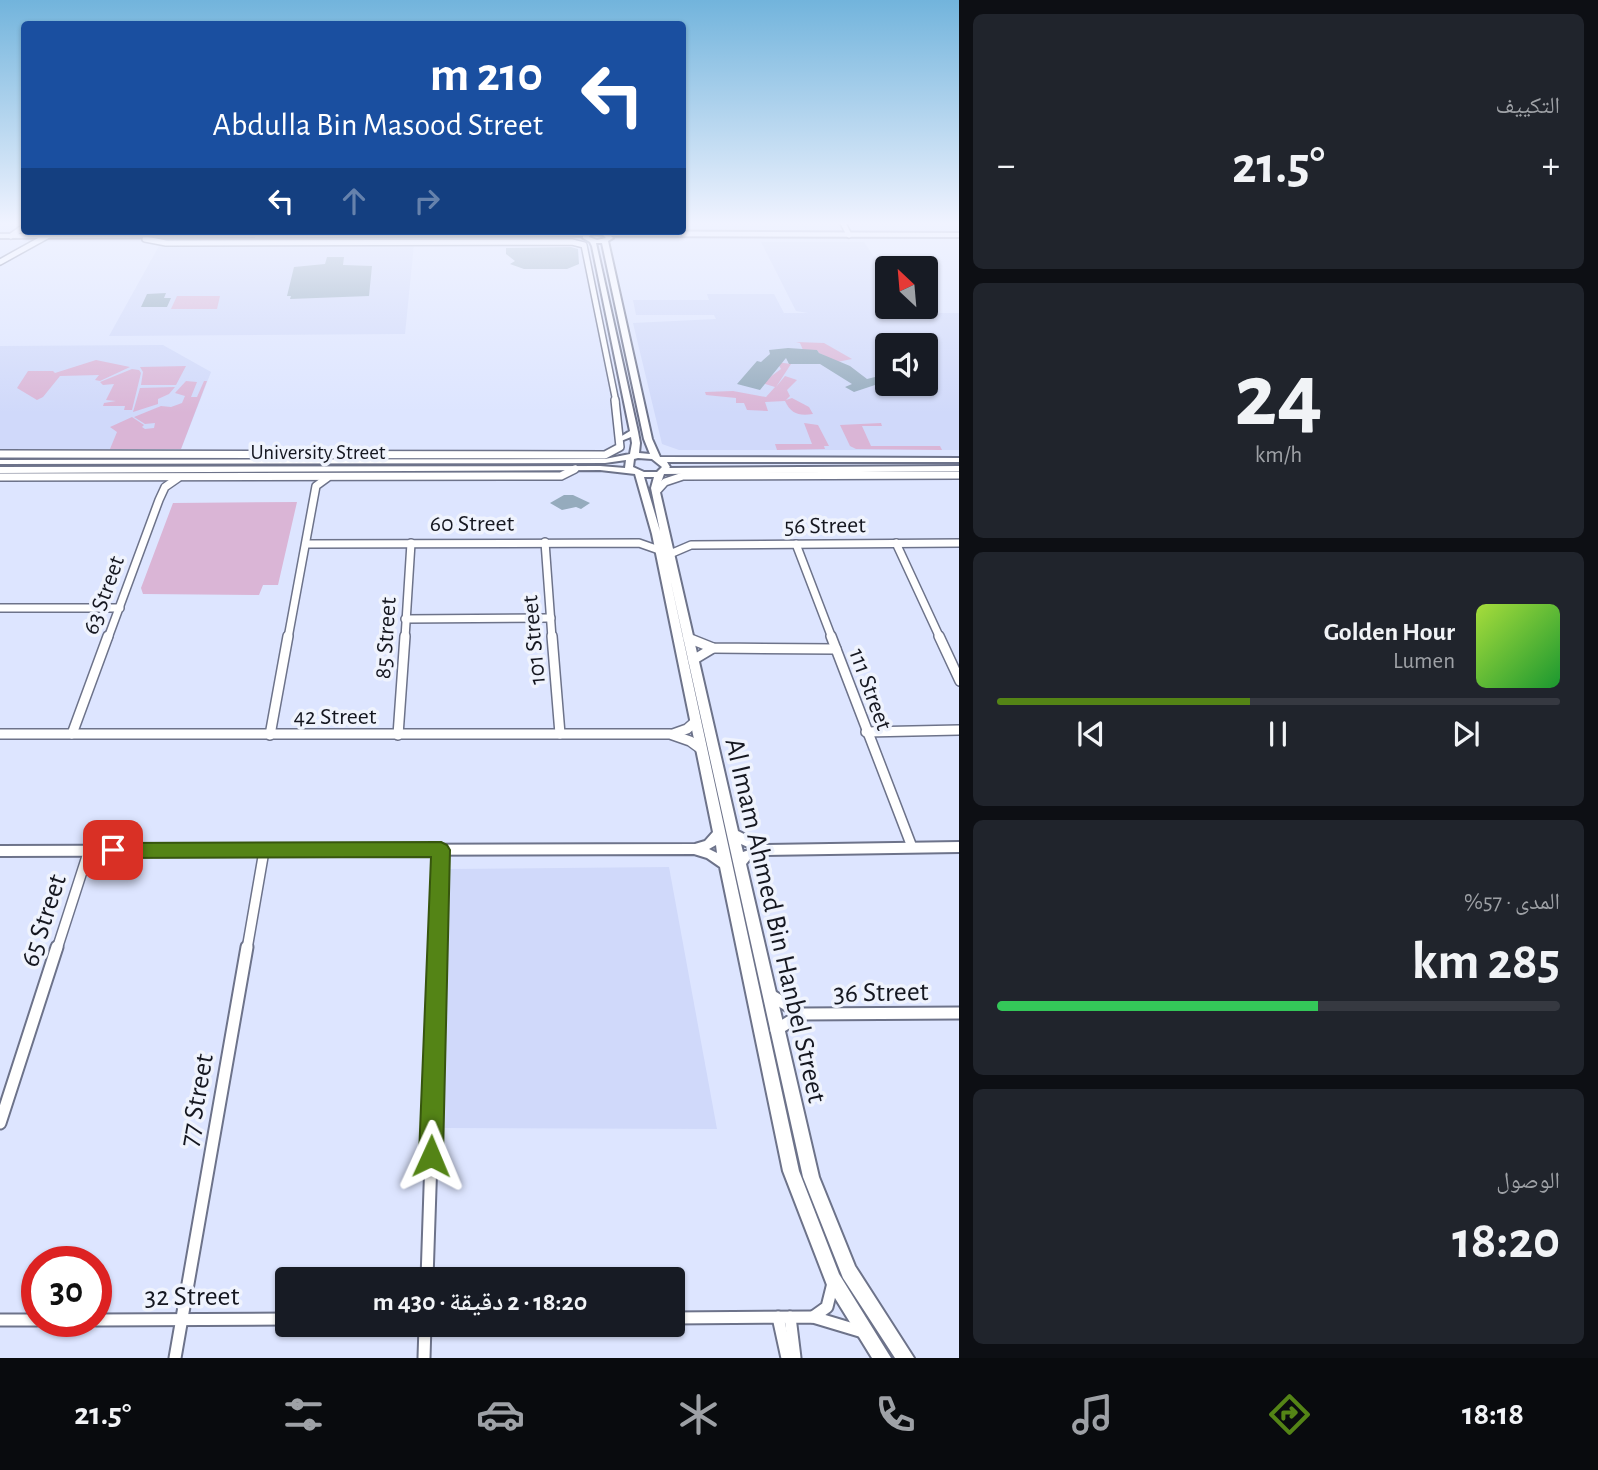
<!DOCTYPE html>
<html lang="ar">
<meta charset="utf-8">
<style>
body{margin:0;font-family:"Alegreya Sans","Noto Naskh Arabic",sans-serif;background:#20242c;color:#f1f3f6;direction:rtl;height:100vh;display:flex;flex-direction:column;font-size:26px;white-space:nowrap}
*{box-sizing:border-box;margin:0}
p{font-size:23px;color:#9ea1a6}
.icon{flex:none;width:38px;height:38px;fill:none;stroke:currentColor;stroke-width:2;stroke-linecap:round;stroke-linejoin:round}
.map{position:relative;flex:1;overflow:hidden;direction:ltr}
.panel{display:flex;flex-direction:column;gap:14px;padding:14px;background:#0d0f14;width:639px}
.panel>*{flex:none}
.guide{position:absolute;left:21px;top:21px;width:665px;height:214px;border-radius:7px;box-shadow:0 2px 5px #0004;direction:rtl;background:#1a4fa0;color:#fff;overflow:hidden}
.needle{width:46px;rotate:334deg}
.tools{position:absolute;left:875px;top:256px;display:grid;gap:14px}
.tools a{display:grid;place-items:center;width:63px;height:63px;border-radius:7px;background:#171b24;box-shadow:0 2px 5px #0004;font-size:35px}
.speed{position:absolute;left:21px;top:1246px;display:flex;gap:14px;font-size:35px;font-weight:700;text-align:center}
.speed>*{display:grid;place-content:center;width:91px;height:91px;border-radius:50%;background:#171b24;box-shadow:0 2px 5px #0004;line-height:1}
.speed .limit{border:10px solid #d22;background:#fff;color:#111}
.pin{position:absolute;display:grid;place-items:center;width:60px;height:60px;color:#fff;margin:-30px;border-radius:14px;box-shadow:0 4px 10px #0006}
.me{position:absolute;width:77px;margin:-38px;rotate:1deg;stroke-linejoin:round;filter:drop-shadow(0 0 5px #0008)}
.turn{display:flex;align-items:center;gap:24px;height:147px;padding:0 28px;font-size:32px}
.turn .icon{width:91px;height:91px;stroke-width:2.5}
.turn b{display:block;font-size:49px;line-height:60px}
.lanes{display:flex;align-items:center;height:66px;padding:0 28px;background:#0003;justify-content:center;gap:35px;direction:ltr}
.lanes .off{opacity:.35}
.big{font-size:52px;font-weight:600;line-height:1.1}
.panel .widget{flex:1;display:flex;flex-direction:column;justify-content:center;gap:10px;min-width:0;padding:0 24px;border-radius:10px;background:#20242c}
.panel .dial{align-items:center;gap:0}
.dial b{font-size:91px;line-height:1}
.song{display:flex;align-items:center;gap:21px}
.cover{width:84px;height:84px;border-radius:10px;background:linear-gradient(135deg,hsl(80 70% 55%),hsl(130 70% 35%))}
.played{height:7px;border-radius:4px;background:linear-gradient(90deg,#548416 45%,#363941 45%)}
.keys{display:flex;justify-content:space-around;direction:ltr}
.heat{display:flex;justify-content:space-between;align-items:center;font-size:38px;direction:ltr}
.charge{height:10px;border-radius:5px;background:linear-gradient(90deg,#34c759 57%,#363941 0)}
.trip{position:absolute;left:275px;top:1267px;width:410px;height:70px;border-radius:7px;background:#171b24;box-shadow:0 2px 5px #0004;font-weight:600;line-height:70px;text-align:center;direction:rtl}
.tab-bar{display:flex;height:112px;justify-content:space-around;align-items:center;background:#090b0e;color:#9ea1a6}
.tab-bar .icon{width:49px;height:49px}
.tab-bar .on{color:#548416}
.tab-bar b{font-size:32px;color:#f1f3f6}
main{display:flex;flex:1;min-height:0}
.map>svg:first-child{display:block}
.built{fill:#d0d9fa;fill-rule:evenodd}
.green{fill:#dab5d6}
.building{fill:#95abbd}
.lines{fill:none;stroke-linecap:round;stroke-linejoin:round}
.street-far3-casing{stroke:#6d738a;stroke-width:8}
.street-far2-casing{stroke:#6d738a;stroke-width:10}
.street-far1-casing{stroke:#6d738a;stroke-width:12}
.street-casing{stroke:#6d738a;stroke-width:15}
.secondary-casing{stroke:#6d738a;stroke-width:4}
.street-far3{stroke:#fff;stroke-width:5}
.street-far2{stroke:#fff;stroke-width:7}
.street-far1{stroke:#fff;stroke-width:9}
.street{stroke:#fff;stroke-width:11}
.secondary{fill:#fff;fill-rule:evenodd}
.route{fill:#548416;stroke:#37560e;stroke-width:2}
.labels{text-anchor:middle;stroke-width:7;stroke-linejoin:round;paint-order:stroke}
.far-street-label{font-size:21px;fill:#151720;stroke:#eff3fd}
.street-label{font-size:24px;fill:#151720;stroke:#eff3fd}
.near-street-label{font-size:28px;fill:#151720;stroke:#eff3fd}
</style>
<main>
<section class="panel">
<div class="widget"><p>التكييف</p>
<div class="heat"><a>−</a><b class="big">21.5°</b><a>+</a></div>
</div>
<div class="widget dial"><b>24</b><p>km/h</p></div>
<div class="widget">
<div class="song"><i class="cover"></i><div><b>Golden Hour</b><p>Lumen</p></div></div>
<div class="played"></div>
<div class="keys"><svg class="icon" aria-label="previous" viewBox="0 0 24 24"><path d="M18 5L8 12l10 7zM5 5v14"/></svg><svg class="icon" aria-label="pause" viewBox="0 0 24 24"><path d="M8 5v14M16 5v14"/></svg><svg class="icon" aria-label="next" viewBox="0 0 24 24"><path d="M6 5l10 7-10 7zM19 5v14"/></svg></div>
</div>
<div class="widget"><p>المدى · 57%</p><b class="big">285 km</b><div class="charge"></div></div>
<div class="widget"><p>الوصول</p><b class="big">18:20</b></div>
</section>
<div class="map">
<svg width="960" height="1358" viewBox="0 0 960 1358">
<rect width="100%" height="100%" fill="#dde5ff"/>
<g class="built">
<path d="M761,242H864L887,275V306H910L913,311L911,313H959V450H679L662,444L633,323L716,319L714,315H636L633,300H709L707,294H774L784,313H808L796,311ZM887,345H926V383H887Z"/>
<path d="M160,244H414L405,334L109,336Z"/>
<path d="M163,345L211,372L181,449H0V346Z"/>
<path d="M669,867L717,1129L444,1128L447,869Z"/>
</g>
<g class="green">
<path d="M177,296H220L217,309H171Z"/>
<path d="M796,342L824,343L852,359L837,362L819,353L817,350H803L800,343Z"/>
<path d="M96,360L130,367L100,381L95,380L99,375L60,376L43,397L37,400L17,388L28,371H53L55,373Z"/>
<path d="M777,362L791,364L776,387L785,376L797,380L787,390L790,396L786,400L792,398L809,407L813,414C799,416 791,414 785,401L765,402L768,411L747,410L744,403H736V398L706,395L705,392L733,391L766,397L775,387L762,383L781,369Z"/>
<path d="M186,366L176,385H141L143,372L140,367Z"/>
<path d="M132,369L139,370L141,373L132,410H124L125,406H103L104,403L116,401L106,400L114,384L103,385L100,382Z"/>
<path d="M186,381L197,382L191,397H197L204,381H207L181,449H110L117,432L110,427L132,417L144,425L142,427L145,429L154,428L155,423L145,424L134,417L161,406L171,407L182,403L185,396L175,393Z"/>
<path d="M175,387L169,394L158,399V404L133,412L140,388Z"/>
<path d="M804,423L818,425L829,446H824L825,449L777,450L775,444H812Z"/>
<path d="M881,423L882,426H862L871,446H940L942,450L856,449L850,446L840,425Z"/>
<path d="M297,502L278,585H263L259,595L143,594L141,588L173,503Z"/>
</g>
<g class="building">
<path d="M571,247L578,249L579,264L567,269H524L510,264L515,261L506,254V248Z"/>
<path d="M327,257H344L343,265L372,266L369,296L290,299L291,296H287L294,267L325,264Z"/>
<path d="M166,293L164,298H171L167,307H141L147,294Z"/>
<path d="M788,348L817,350L819,353L850,366L867,379L879,376L887,381L854,392L845,387L852,384L820,364H789L786,358L760,390L737,384L757,361L761,362L770,354L769,350Z"/>
<path d="M564,495H573L590,503L581,509L576,507L562,510L550,503Z"/>
</g>
<g class="lines">
<defs>
<g id="street-far3">
<path d="M843,223L849,235"/>
<path d="M11,236L24,227"/>
<path d="M145,239L166,243L572,242L584,245L616,402"/>
<path d="M0,262L47,236"/>
</g>
<g id="street-far2">
<path d="M0,454L605,455L620,447L615,400"/>
<path d="M0,477L561,476L575,469"/>
<path d="M656,492L665,482L683,476L960,475"/>
<path d="M545,542L552,638"/>
<path d="M896,543L940,638"/>
<path d="M306,544L639,543L659,550"/>
<path d="M796,544L832,638"/>
<path d="M670,554L691,545L960,543"/>
<path d="M0,608H120"/>
<path d="M405,619L551,618"/>
<path d="M108,638L159,500L165,487L178,478"/>
<path d="M288,638L316,486L327,478"/>
<path d="M405,638L411,543"/>
</g>
<g id="street-far1">
<path d="M552,636L560,734"/>
<path d="M831,636L912,847"/>
<path d="M939,636L960,681"/>
<path d="M688,638L713,648L836,649"/>
<path d="M693,660L713,648"/>
<path d="M866,732L960,730"/>
<path d="M0,734H670L690,741L701,749"/>
<path d="M72,734L108,636"/>
<path d="M673,734L687,729L695,722"/>
<path d="M270,735L288,636"/>
<path d="M398,735L405,636"/>
<path d="M57,949L89,850"/>
<path d="M247,949L264,851"/>
<path d="M438,949L441,850"/>
</g>
<g id="street">
<path d="M772,996L802,1014L960,1013"/>
<path d="M776,1030L802,1014"/>
<path d="M0,1123L57,947"/>
<path d="M427,1279L438,947"/>
<path d="M778,1317L787,1358"/>
<path d="M790,1317L795,1358"/>
<path d="M813,1317L827,1307L833,1283"/>
<path d="M672,1318L813,1317L863,1332"/>
<path d="M0,1320H37"/>
<path d="M96,1320L287,1319"/>
<path d="M175,1358L247,947"/>
<path d="M424,1358L425,1325"/>
</g>
<path id="secondary" d="M588,231L960,233V237L611,236L613,238L608,241L652,439L660,457L960,458V462H667L670,467L669,468L960,466V471L664,474L659,488L738,831L766,845L960,842V852L764,855L750,859L746,864L819,1177L855,1266L914,1358H895L843,1278L803,1177L670,578L799,1171L839,1274L891,1358H872L827,1285L783,1171L720,867L707,858L694,854L0,856V846L695,844L705,841L713,832L652,534L635,474L600,470L0,473V467L600,466L625,468L626,460L605,463L0,464V460L605,459L630,454L632,443L631,437L621,441L617,439L630,431L592,246L590,242L583,238V236L0,238V234ZM591,234L603,235L606,238L597,240L589,237ZM596,243H602L644,439L650,454L639,453L640,443L638,432ZM638,458L652,459L662,467L657,472H644L633,467L634,459ZM644,477H654L651,488L660,531ZM741,844L752,849L743,852ZM716,845L717,853L709,849Z"/>
</defs>
<use href="#street-far3" class="street-far3-casing"/>
<use href="#street-far2" class="street-far2-casing"/>
<use href="#street-far1" class="street-far1-casing"/>
<use href="#street" class="street-casing"/>
<use href="#secondary" class="secondary-casing"/>
<use href="#street-far3" class="street-far3"/>
<use href="#street-far2" class="street-far2"/>
<use href="#street-far1" class="street-far1"/>
<use href="#street" class="street"/>
<use href="#secondary" class="secondary"/>
</g>
<linearGradient id="sky" x2="0" y2="1"><stop stop-color="#72b4dc"/><stop offset="0.54" stop-color="#f0f3ff"/><stop offset="1" stop-color="#f0f3ff" stop-opacity="0"/></linearGradient>
<rect width="960" height="413" fill="url(#sky)"/>
<path class="route" d="M441,842L447,845L450,850L443,1156L439,1164L431,1167L423,1164L419,1156L431,857L113,858L107,856L104,850L107,845L113,843Z"/>
<g class="labels">
<g class="far-street-label">
<text x="318" y="459">University Street</text>
</g>
<g class="street-label">
<text x="472" y="531">60 Street</text>
<text transform="translate(825 525) rotate(-1)" y="8">56 Street</text>
<text transform="translate(103 595) rotate(-70)" y="8">63 Street</text>
<text transform="translate(385 638) rotate(-86)" y="8">85 Street</text>
<text transform="translate(533 640) rotate(-95)" y="8">101 Street</text>
<text transform="translate(871 689) rotate(70)" y="8">111 Street</text>
<text x="335" y="724">42 Street</text>
</g>
<g class="near-street-label">
<text transform="translate(42 920) rotate(-72)" y="10">65 Street</text>
<text transform="translate(777 920) rotate(77)" y="10">Al Imam Ahmed Bin Hanbel Street</text>
<text transform="translate(881 991) rotate(-1)" y="10">36 Street</text>
<text transform="translate(195 1100) rotate(-80)" y="10">77 Street</text>
<text x="192" y="1305">32 Street</text>
</g>
</g>
</svg>
<div class="tools">
<a><svg class="needle" viewBox="-14 -14 28 28"><path d="M0-13l5 13h-10z" fill="#e53935"/><path d="M0 13l5-13h-10z" fill="#9ea1a6"/></svg></a>
<a><svg class="icon" aria-label="sound" viewBox="0 0 24 24"><path d="M4 9h4l5-4v14l-5-4H4zM17 9q2 3 0 6"/></svg></a>
</div>
<div class="speed"><div class="limit">30</div></div>
<div class="pin" style="left:113px;top:850px;background:#d93025"><svg class="icon" aria-label="arrive" viewBox="0 0 24 24"><path d="M6 21V4h12l-3 4 3 4H6"/></svg></div>
<svg class="me" style="left:431px;top:1156px" viewBox="-20 -20 40 40"><path d="M0-17L14 15 0 8-14 15z" fill="#548416" stroke="#fff" stroke-width="4"/></svg>
<div class="trip">18:20 · 2 دقيقة · 430 m</div>
<div class="guide">
<div class="turn"><svg class="icon" aria-label="left" viewBox="0 0 24 24"><path d="M17 20v-9H6M10 6l-5 5 5 5"/></svg><div><b>210 m</b>Abdulla Bin Masood Street</div></div>
<div class="lanes"><svg class="icon" aria-label="left" viewBox="0 0 24 24"><path d="M17 20v-9H6M10 6l-5 5 5 5"/></svg><svg class="icon off" aria-label="ahead" viewBox="0 0 24 24"><path d="M12 20V5M6 11l6-6 6 6"/></svg><svg class="icon off" aria-label="right" viewBox="0 0 24 24"><path d="M7 20v-9h11M14 6l5 5-5 5"/></svg></div>
</div>
</div>
</main>
<nav class="tab-bar">
<b>18:18</b>
<svg class="icon on" aria-label="directions" viewBox="0 0 24 24"><path d="M12 3l9 9-9 9-9-9zM9 14v-3h6M13 9l2 2-2 2"/></svg>
<svg class="icon" aria-label="music" viewBox="0 0 24 24"><path d="M9 18V5l10-2v13"/><circle cx="6" cy="18" r="3"/><circle cx="16" cy="16" r="3"/></svg>
<svg class="icon" aria-label="phone" viewBox="0 0 24 24"><path d="M5 4h4l2 5-3 2q2 4 5 5l2-3 5 2v4C11 20 4 13 5 4z"/></svg>
<svg class="icon" aria-label="climate" viewBox="0 0 24 24"><path d="M12 3v18M4 7l16 10M4 17L20 7"/></svg>
<svg class="icon" aria-label="car" viewBox="0 0 24 24"><path d="M5 17H2v-5l4-1 3-4h7l3 4 3 1v5h-3M9 17h6M6 11h13"/><circle cx="7" cy="17" r="2"/><circle cx="17" cy="17" r="2"/></svg>
<svg class="icon" aria-label="filters" viewBox="0 0 24 24"><path d="M4 7h16M4 17h16"/><circle cx="9" cy="7" r="2"/><circle cx="15" cy="17" r="2"/></svg>
<b>21.5°</b>
</nav>
